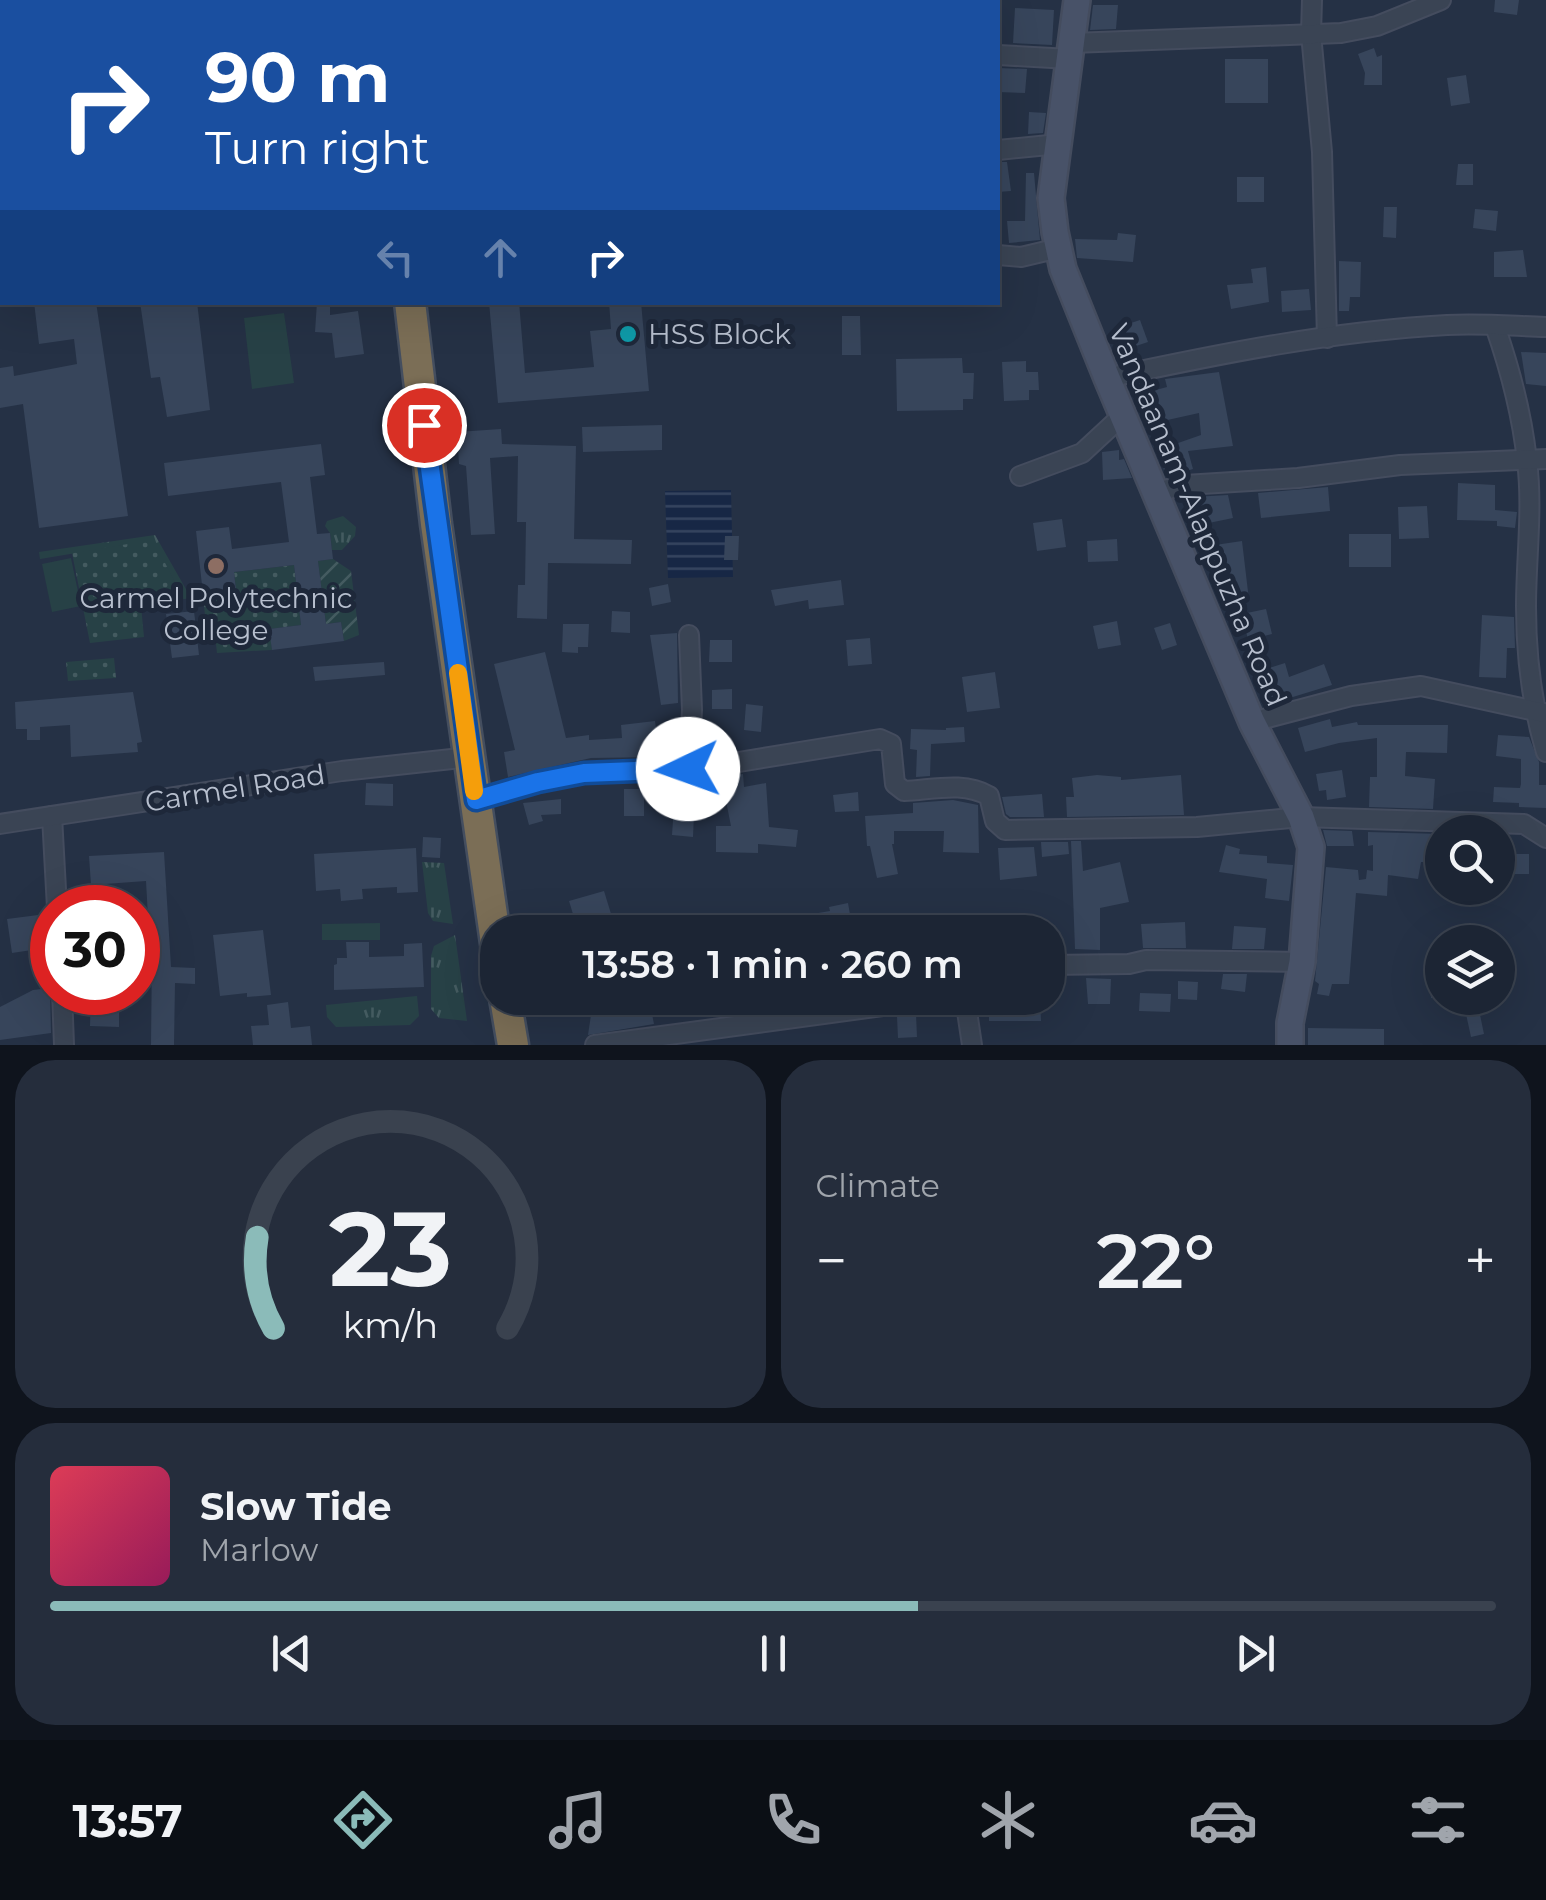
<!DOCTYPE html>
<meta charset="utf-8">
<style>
body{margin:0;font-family:Montserrat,sans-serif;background:#252d3c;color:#f1f3f6;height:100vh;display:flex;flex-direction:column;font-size:38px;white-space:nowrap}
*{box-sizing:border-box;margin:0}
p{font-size:32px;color:#a0a5ac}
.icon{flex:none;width:55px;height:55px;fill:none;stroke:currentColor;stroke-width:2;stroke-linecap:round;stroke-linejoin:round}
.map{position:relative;height:1045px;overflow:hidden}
.details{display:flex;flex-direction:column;gap:15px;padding:15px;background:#0f141d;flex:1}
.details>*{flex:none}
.hud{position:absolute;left:0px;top:0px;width:1000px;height:305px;box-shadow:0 10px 40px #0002,0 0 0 2px #3a424f;background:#1a4fa0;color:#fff;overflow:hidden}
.controls{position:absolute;left:1425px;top:815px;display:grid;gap:20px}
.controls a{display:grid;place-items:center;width:90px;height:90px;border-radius:50%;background:#1c2534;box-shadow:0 10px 40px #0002,0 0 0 2px #3a424f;font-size:50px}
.speed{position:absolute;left:30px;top:885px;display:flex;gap:20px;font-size:50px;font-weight:700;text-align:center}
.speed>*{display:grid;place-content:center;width:130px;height:130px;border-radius:50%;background:#1c2534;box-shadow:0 10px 40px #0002,0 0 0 2px #3a424f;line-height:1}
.speed .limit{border:15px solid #d22;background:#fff;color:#111}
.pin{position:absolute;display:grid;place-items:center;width:85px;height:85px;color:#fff;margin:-42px;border:5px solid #fff;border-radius:50%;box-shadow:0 2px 10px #0007}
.me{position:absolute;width:110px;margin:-55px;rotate:267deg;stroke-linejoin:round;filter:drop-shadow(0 0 8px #0008)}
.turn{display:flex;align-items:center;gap:35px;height:210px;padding:0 40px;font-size:45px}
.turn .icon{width:130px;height:130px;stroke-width:2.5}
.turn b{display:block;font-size:70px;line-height:85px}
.lanes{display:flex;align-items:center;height:95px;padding:0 40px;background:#0003;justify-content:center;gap:50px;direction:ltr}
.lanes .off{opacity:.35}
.big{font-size:75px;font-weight:600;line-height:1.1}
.details .widget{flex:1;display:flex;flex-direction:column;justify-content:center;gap:15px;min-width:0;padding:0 35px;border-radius:40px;background:#252d3c}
.details .dial{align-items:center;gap:0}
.dial svg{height:260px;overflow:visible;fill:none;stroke:#3a424f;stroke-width:7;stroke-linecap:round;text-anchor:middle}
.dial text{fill:#f1f3f6;stroke:none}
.song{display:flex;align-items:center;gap:30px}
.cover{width:120px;height:120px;border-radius:15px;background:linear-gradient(135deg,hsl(350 70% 55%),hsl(330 70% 35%))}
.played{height:10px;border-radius:5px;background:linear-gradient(90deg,#8bbbb9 60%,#3a424f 60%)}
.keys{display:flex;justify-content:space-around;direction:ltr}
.heat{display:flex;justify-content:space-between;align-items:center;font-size:55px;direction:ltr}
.details .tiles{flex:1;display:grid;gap:15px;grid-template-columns:1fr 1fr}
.widget:last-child{grid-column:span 2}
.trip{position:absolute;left:480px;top:915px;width:585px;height:100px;border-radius:40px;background:#1c2534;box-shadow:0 10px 40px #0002,0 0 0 2px #3a424f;font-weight:600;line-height:100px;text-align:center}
.tab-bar{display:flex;height:160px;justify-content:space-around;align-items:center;background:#0b0f15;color:#a0a5ac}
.tab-bar .icon{width:70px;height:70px}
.tab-bar .active{color:#8bbbb9}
.tab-bar b{font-size:45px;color:#f1f3f6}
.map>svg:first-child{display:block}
.grass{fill:url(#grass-tufts)}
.park{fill:url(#park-dots)}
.garden{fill:url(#garden-furrows)}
.pitch{fill:#274146}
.water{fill:url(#water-rules)}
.building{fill:#37455b}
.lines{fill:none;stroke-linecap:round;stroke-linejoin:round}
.street-casing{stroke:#444c5e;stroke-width:22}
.secondary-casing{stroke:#444c5e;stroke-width:30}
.highway-casing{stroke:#444e5f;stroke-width:35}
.street{stroke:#3a4454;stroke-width:18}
.secondary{stroke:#485268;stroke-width:25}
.highway{stroke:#7b6e56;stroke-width:30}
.route-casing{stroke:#114b97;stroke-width:25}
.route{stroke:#1a73e8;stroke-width:18}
.slow{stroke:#f59e0b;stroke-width:18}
.culture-dot{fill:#0f9aa8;stroke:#1e283a;stroke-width:4}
.education-dot{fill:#8d6e63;stroke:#1e283a;stroke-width:4}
.labels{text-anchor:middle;stroke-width:10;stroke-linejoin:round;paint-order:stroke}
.poi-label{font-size:28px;fill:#b7bfce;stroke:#1e283a;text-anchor:start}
.street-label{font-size:28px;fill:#b7bfce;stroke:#1e283a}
</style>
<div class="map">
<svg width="1546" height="1045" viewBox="0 0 1546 1045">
<defs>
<pattern id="grass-tufts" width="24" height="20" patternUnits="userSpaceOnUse" patternTransform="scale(2.5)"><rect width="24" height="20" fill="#274146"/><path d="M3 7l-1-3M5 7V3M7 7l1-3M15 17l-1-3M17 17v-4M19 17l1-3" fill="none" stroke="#445b60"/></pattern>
<pattern id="park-dots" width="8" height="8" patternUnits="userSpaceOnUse" patternTransform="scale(2.5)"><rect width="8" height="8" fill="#274146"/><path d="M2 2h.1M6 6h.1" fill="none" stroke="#445b60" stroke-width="1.8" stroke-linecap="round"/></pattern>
<pattern id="garden-furrows" width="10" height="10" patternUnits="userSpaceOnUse" patternTransform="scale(2.5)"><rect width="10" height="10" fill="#274146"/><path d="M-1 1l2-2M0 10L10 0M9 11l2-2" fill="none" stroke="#445b60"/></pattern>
<pattern id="water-rules" width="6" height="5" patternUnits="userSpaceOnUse" patternTransform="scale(2.5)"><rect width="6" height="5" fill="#172745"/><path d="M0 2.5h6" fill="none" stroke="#36455f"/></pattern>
</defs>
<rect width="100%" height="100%" fill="#253145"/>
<g class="grass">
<path d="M343,516L356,527L355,536L342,550H332L330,533L325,526L327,521Z"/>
<path d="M155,535L191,598L184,599L163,560L131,565L124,545L40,559L39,552Z"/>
<path d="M422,862L444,863L453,924L433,921L428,913Z"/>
<path d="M455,935L467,1021L439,1018L431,1009V956L434,946Z"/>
<path d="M417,996L419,1016L410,1025L336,1027L327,1017L326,1005Z"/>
</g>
<g class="park">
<path d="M153,540L184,599L141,606L144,637L90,643L72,553Z"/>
<path d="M294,565L301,625L270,629L272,650L217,653L214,626H206L203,594L236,590L234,572Z"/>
<path d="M114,658L116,678L68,681L66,662Z"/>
</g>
<path class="garden" d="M333,559L351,571L359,635L344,641L341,622L326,624L318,561Z"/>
<g class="pitch">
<path d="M284,313L294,383L252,389L244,318Z"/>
<path d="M71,558L81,606L52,612L42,564Z"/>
<path d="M380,923V940H322V924Z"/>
</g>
<path class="water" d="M731,490L733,577L668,578L665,491Z"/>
<g class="building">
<path d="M1495,0H1519L1517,15L1494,12Z"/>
<path d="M1093,5H1118L1116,29L1090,30Z"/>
<path d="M1015,8L1054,10L1052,45L1013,43Z"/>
<path d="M1374,48L1377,57L1382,55V85H1364L1365,73L1358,54Z"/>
<rect x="1225" y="59" width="43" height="44"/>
<path d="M998,68L1027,69L1025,93L998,92Z"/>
<path d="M1466,75L1470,103L1451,106L1447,78Z"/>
<path d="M1029,112L1046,113L1043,133L1028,134Z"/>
<path d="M998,162H1007L1011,191L998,192Z"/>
<path d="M1458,164H1473V185H1456Z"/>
<path d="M1026,173H1034L1040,240L1009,243L1007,221H1025Z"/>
<rect x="1237" y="177" width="27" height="25"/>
<path d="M1384,207H1397L1396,238L1383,237Z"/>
<path d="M1475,209L1498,211L1496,231L1473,228Z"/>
<path d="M1118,233L1136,235L1133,262L1077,258L1075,239L1117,240Z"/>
<path d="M1523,250L1527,277H1494V252Z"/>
<path d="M1339,261L1361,262L1360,297H1350L1349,311H1339Z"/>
<path d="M1266,267L1269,302L1231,309L1227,285L1253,283L1251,269Z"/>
<path d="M1309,289L1311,310L1282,312L1281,291Z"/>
<path d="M34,302H96L128,516L39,528L23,404L0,408V368L13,366L14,376L77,364L74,339L39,344Z"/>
<path d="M140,302H197L210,410L167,417L160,377L151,378Z"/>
<path d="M317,302H330V315L358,311L364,354L335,358L332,333L315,332Z"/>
<path d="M489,302H519L525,373L594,367L590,331L611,329L609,302H641L649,391L498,403Z"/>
<path d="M842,316H860L861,355H842Z"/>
<path d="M1140,320L1148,342L1124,350L1116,328Z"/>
<path d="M1521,352L1546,353V386L1526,384Z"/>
<path d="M962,358L963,373H974L973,399H963V410L897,411L896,359Z"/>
<path d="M1026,361V372H1038L1039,390H1029V400L1004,401L1002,362Z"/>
<path d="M1219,372L1233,446L1188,451L1193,469L1166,477L1158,450L1201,435L1199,413L1145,425L1137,395L1167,387L1165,379Z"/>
<path d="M662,425V450L583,452L582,427Z"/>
<path d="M501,429L502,444L576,446L574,539L632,540L631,564L548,563L547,619L517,618L518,585H525L526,522H517L518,456L490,458L495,534L471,535L466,466L459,464L457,432Z"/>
<path d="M321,444L325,475L310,477L317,534L330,533L333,559L318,561L326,624L341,622L344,641L272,650L269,629L301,625L294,565L234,572L236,590L203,594L196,531L229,527L232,549L289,542L281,482L168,496L164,463Z"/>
<path d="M1119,450V460L1124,459L1132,478L1103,480L1102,452Z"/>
<path d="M1458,483L1495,485V510L1517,512L1515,528L1497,526V521L1457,520Z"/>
<path d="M1328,487L1330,511L1261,518L1258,493Z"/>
<path d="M1228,495L1233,518L1199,525L1193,497Z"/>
<path d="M1427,506L1429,538L1399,539L1398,507Z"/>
<path d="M1062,519L1066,547L1037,551L1033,523Z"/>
<rect x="1349" y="534" width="42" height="33"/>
<path d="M725,536H739L738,560H724Z"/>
<path d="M1117,539L1118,561L1088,562L1087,541Z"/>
<path d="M1242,541L1249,600L1229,605L1224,560L1217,561L1215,545Z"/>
<path d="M841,580L844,605L809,609L808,600L775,606L771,590Z"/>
<path d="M668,584L671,602L652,606L649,588Z"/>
<path d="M1266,609L1272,634L1248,640L1242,614Z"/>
<path d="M194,611L199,655L172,658L166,614Z"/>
<path d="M612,611L630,612V633L611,632Z"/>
<path d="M1482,615L1514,617L1515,648H1507L1506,678L1479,677Z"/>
<path d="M1117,621L1121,645L1098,649L1093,626Z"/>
<path d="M1170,623L1177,645L1162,650L1154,628Z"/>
<path d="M563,624H589L588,647H578V653L562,652Z"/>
<path d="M677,633L678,703L661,705L650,635Z"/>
<path d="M870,638L872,664L848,666L846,640Z"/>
<path d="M710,640H732V662H709Z"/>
<path d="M545,652L566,738L589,735V740L622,738L621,725L655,721L660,757L591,758L508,777L504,752L515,750L494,664Z"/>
<path d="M384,662L385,675L315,681L313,667Z"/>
<path d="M1285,663L1289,677L1324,664L1332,685L1267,705L1256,672Z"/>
<path d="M995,672L1000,708L967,712L962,677Z"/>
<path d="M732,689V709H712V690Z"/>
<path d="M133,692L142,742L137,743L138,752L71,757L70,725L40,727V740H27V729H16L15,702Z"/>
<path d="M746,704L763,706L761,732L744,730Z"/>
<path d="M1330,719L1332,727L1357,722L1358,725H1448L1447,753L1406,752L1405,776L1435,779L1433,809L1369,807L1370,777H1377V738L1339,743L1305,752L1298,728Z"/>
<path d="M964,727L965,742L931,744L930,776L916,777L917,750L910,749L911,729L946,730V728Z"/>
<path d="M1498,735L1529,737L1539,762V785H1546V808L1519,807V803L1493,802L1494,787L1520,788L1521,784V759L1496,756Z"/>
<path d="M1342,770L1346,797L1327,800L1326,790L1319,791L1316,774Z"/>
<path d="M743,774L744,787L766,783L769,827L798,830L796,847L758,844V853L716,852V826H731L724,791L728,790V776Z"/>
<path d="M1097,775L1121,777V780L1181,775L1184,815L1067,817L1066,797H1074L1072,778Z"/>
<path d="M366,783L393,784V806L365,805Z"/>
<rect x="624" y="789" width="20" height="27"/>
<path d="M675,790L695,791L693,837L672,835Z"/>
<path d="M858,792L859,811L835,812L833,795Z"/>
<path d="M1042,794L1044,817H1010L1006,814L1002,797Z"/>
<path d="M561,799V814L541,815L543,821L529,825L523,803Z"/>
<path d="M953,800L978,805L979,853L943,852L944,831H894V844H892L898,874L877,878L870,846H867L865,816L913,813V803Z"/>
<path d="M1323,830L1352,831L1354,846H1327Z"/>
<path d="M1368,832L1442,834V849L1425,848V862H1421L1418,879L1388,875L1387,896L1356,893L1349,984H1332L1329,996L1317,994L1319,984L1315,981L1326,867L1358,870L1359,880L1366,879L1367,870L1373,871V845L1368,846Z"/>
<path d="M423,837L441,838L440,858L422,857Z"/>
<path d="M1071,841H1081L1083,871L1120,862L1129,902L1100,908V950L1075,949Z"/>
<path d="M1041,842H1068L1069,854L1042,857Z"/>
<path d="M1226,845L1240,849L1239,854L1267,856V863L1293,865L1289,901L1265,898L1267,879L1219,872Z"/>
<path d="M1034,847L1037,876L1000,880L998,848Z"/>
<path d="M416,848L418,892L397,893V887L362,889L363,899L341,901L340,889L316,891L314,854Z"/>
<path d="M164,852L171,967L195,968V984L175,983L174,1045H151L152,950L138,951L139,918L148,917L146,881L91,885L89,856Z"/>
<path d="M1509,854H1529V874H1508Z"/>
<path d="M604,891L612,917L577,927L569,901Z"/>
<path d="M848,903L853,932H792L789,918L830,911L829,907Z"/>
<path d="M46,914L52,920V947L12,953L7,919Z"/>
<path d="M1185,922L1186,948H1143L1141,924Z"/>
<path d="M1234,926L1266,928L1264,949H1232Z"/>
<path d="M263,930L271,995L247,997V993L220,996L213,935Z"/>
<path d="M346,942H369V957L404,956V944L422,943L424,987L334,990V965L337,964V958H347Z"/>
<path d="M1442,961V997L1431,998L1429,962Z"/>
<path d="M1223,974H1247L1245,992L1221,989Z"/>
<path d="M1086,978L1111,979L1110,1004H1088Z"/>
<path d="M1178,981L1198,982L1197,1000L1178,999Z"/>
<path d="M50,988L51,1033L0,1040V1007L33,990Z"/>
<path d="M91,992H111V1001L119,1002V1027L90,1026Z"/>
<path d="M1140,993L1171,994L1170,1012L1139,1011Z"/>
<path d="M734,998H758L759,1010L736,1013Z"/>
<path d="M1004,998H1040L1041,1021H989V1005H1005Z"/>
<path d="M288,1002L291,1028L310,1026L312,1045H253L251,1026L269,1025L267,1005Z"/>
<path d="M650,1004L654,1024L588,1035L591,1015Z"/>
<path d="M1479,1010L1484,1034L1471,1037L1466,1014Z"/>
<path d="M916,1014L917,1037L898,1038L897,1017Z"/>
<path d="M1308,1028L1384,1029V1045H1308Z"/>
</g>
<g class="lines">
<defs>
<g id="street">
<path d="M775,0L776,2"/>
<path d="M1312,0L1311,34L1322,152L1327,338"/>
<path d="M746,2L761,0"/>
<path d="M1072,43L1341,33L1377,26L1441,0"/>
<path d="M998,55L1070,59"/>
<path d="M998,150L1059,144"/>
<path d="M998,255L1021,257L1059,248"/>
<path d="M1495,326C1510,369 1522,414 1527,461C1533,509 1526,558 1526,607C1526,656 1532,705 1546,752"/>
<path d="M1107,378C1219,354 1333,331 1447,325C1479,323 1513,326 1546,327"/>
<path d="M1020,476L1082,453L1123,415"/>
<path d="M1156,492L1185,485L1298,478L1400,465L1546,459"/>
<path d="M1252,722L1351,696L1421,686L1544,713"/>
<path d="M689,769L692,710L689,635"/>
<path d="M475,799L538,782L584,773L708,767L880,739L891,744L895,784L904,791C932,790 963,781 989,796L995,821L1005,830L1197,827L1301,817L1524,824L1546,838"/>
<path d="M52,816L57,908"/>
<path d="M0,824L342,771L470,757"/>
<path d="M1048,965L1129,964L1146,960L1302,962"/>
<path d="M62,992L64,1045"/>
<path d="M965,998L972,1045"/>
<path d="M595,1045L942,998"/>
</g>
<path id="secondary" d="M1077,0L1051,198L1055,232L1063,269L1107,378L1252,722L1301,817L1311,847L1302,962L1290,1023V1045"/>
<g id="highway">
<path d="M373,0L374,2"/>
<path d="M410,302L436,524L498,957"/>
<path d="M505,998L513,1045"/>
</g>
</defs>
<use href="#street" class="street-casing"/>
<use href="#secondary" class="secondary-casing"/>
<use href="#highway" class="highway-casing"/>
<use href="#street" class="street"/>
<use href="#secondary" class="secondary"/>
<use href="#highway" class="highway"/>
</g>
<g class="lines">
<defs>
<path id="route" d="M424,425L476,800L538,782L584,773L688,769"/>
</defs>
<use href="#route" class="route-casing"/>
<use href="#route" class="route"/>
<path class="slow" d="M458,673L474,791"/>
</g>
<circle class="culture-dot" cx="628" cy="334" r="10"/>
<circle class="education-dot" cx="216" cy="566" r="10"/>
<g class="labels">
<g class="poi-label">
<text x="648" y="344">HSS Block</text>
<text x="216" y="608" text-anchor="middle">Carmel Polytechnic<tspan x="216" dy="32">College</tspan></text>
</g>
<g class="street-label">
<text transform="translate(1198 515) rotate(67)" y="10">Vandaanam-Alappuzha Road</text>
<text transform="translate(235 788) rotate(-9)" y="10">Carmel Road</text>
</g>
</g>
</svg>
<div class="controls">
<a><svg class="icon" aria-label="search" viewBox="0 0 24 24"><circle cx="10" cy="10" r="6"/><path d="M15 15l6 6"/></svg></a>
<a><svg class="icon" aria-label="layers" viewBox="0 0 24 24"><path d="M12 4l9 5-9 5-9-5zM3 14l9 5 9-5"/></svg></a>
</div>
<div class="speed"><div class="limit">30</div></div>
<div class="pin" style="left:424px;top:425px;background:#d93025"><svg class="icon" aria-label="arrive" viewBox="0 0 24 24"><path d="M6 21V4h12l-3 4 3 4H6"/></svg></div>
<svg class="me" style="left:688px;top:769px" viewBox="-20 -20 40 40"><circle r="19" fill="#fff"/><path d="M0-13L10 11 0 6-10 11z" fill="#1a73e8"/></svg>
<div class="trip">13:58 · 1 min · 260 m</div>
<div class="hud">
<div class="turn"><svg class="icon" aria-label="right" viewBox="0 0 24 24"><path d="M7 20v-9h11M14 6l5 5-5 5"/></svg><div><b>90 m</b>Turn right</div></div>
<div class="lanes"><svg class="icon off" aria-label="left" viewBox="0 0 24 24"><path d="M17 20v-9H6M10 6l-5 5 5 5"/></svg><svg class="icon off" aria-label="ahead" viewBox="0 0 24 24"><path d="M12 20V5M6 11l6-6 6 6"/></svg><svg class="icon" aria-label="right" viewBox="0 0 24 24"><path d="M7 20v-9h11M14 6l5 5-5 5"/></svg></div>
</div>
</div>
<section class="details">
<div class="tiles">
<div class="widget dial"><svg viewBox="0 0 100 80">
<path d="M14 69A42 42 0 1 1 86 69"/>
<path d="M14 69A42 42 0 0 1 9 41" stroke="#8bbbb9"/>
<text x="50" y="56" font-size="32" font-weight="700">23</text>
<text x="50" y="72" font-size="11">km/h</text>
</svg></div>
<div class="widget"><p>Climate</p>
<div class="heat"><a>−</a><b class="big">22°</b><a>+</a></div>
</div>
<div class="widget">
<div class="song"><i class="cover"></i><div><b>Slow Tide</b><p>Marlow</p></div></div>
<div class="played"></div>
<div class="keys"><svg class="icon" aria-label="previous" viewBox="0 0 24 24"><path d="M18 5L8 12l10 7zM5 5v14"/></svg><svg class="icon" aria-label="pause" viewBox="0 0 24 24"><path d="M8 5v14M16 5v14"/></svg><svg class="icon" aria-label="next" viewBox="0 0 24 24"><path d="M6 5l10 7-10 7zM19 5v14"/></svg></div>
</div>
</div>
</section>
<nav class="tab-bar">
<b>13:57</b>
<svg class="icon active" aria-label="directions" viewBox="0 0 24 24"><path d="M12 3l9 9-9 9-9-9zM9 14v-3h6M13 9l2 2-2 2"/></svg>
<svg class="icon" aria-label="music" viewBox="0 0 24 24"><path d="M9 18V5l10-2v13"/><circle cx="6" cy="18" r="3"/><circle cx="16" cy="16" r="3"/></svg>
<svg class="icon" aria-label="phone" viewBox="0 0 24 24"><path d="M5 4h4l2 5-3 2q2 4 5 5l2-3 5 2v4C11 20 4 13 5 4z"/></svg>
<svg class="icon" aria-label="climate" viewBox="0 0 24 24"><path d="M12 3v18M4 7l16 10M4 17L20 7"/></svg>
<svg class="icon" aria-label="car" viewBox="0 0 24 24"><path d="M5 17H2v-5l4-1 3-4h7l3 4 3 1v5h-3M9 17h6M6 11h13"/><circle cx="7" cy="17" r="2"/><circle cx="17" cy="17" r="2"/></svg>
<svg class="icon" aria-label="filters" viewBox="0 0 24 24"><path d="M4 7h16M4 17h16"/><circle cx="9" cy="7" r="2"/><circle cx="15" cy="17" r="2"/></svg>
</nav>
